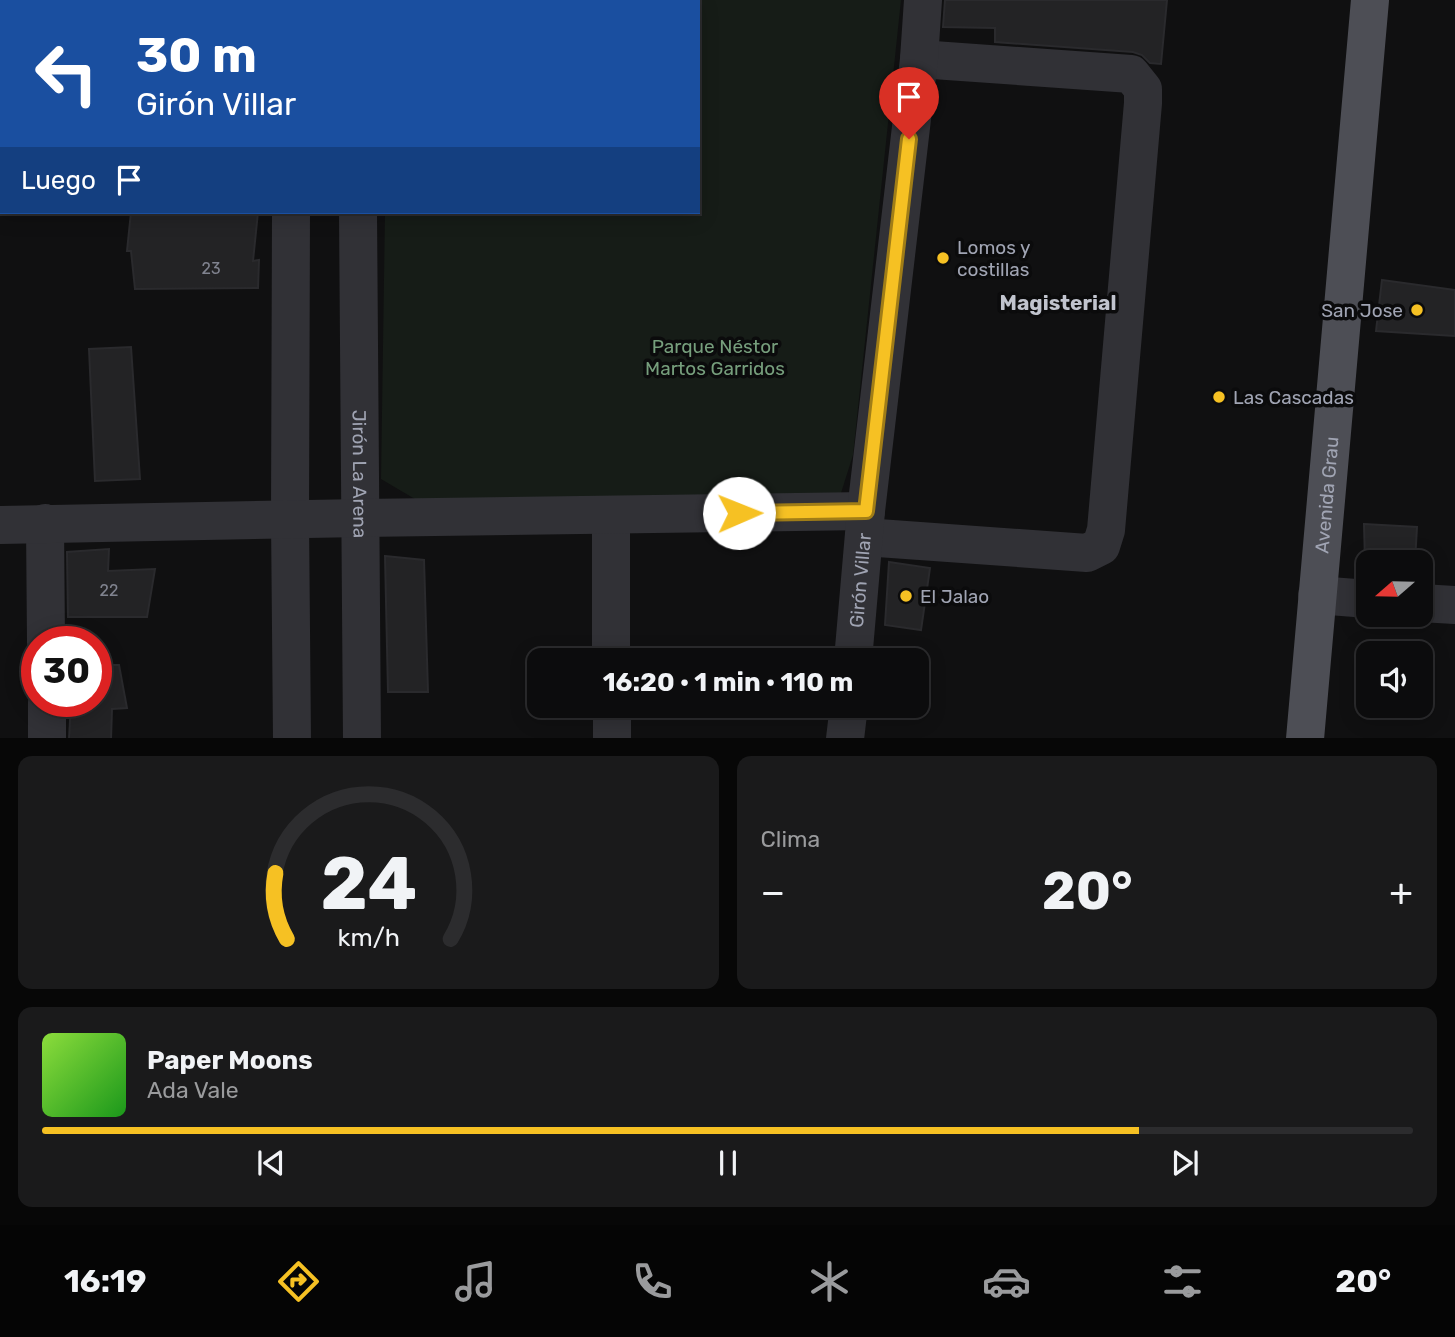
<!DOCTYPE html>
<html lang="es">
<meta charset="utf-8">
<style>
body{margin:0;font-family:Rubik,sans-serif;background:#1a1a1b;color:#f1f3f6;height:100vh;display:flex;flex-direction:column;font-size:26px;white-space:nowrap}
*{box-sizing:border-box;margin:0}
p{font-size:23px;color:#9a9b9d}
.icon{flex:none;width:38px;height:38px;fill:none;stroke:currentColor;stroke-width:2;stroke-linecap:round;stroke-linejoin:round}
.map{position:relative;height:738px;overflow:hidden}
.side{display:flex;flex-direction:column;gap:18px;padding:18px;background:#070707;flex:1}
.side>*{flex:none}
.guide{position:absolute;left:0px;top:0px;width:700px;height:214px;box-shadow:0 4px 18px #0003,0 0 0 2px #2c2c2e;background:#1a4fa0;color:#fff;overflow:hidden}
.needle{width:46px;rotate:250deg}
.tools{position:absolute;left:1356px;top:550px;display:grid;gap:14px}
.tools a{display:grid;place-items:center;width:77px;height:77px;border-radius:14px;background:#0c0c0d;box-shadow:0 4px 18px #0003,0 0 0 2px #2c2c2e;font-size:35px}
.speed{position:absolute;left:21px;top:626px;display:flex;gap:14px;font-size:35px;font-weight:700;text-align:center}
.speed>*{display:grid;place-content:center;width:91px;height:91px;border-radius:50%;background:#0c0c0d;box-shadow:0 4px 18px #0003,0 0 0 2px #2c2c2e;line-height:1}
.speed .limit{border:10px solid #d22;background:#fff;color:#111}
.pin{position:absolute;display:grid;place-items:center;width:60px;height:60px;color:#fff;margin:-72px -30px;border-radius:50% 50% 50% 0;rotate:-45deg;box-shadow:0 0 7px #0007}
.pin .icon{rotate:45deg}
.me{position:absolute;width:77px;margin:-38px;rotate:89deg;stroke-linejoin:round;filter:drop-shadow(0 0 5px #0008)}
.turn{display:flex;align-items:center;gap:24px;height:147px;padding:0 21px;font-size:32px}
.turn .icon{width:91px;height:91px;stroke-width:2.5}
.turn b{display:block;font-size:49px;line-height:60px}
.then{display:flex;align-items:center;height:66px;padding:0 21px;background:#0003;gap:14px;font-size:26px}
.big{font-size:52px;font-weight:700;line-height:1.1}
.side .widget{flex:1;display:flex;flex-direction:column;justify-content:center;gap:10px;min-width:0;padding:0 24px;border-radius:14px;background:#1a1a1b}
.side .dial{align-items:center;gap:0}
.dial svg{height:182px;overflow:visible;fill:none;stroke:#2c2c2e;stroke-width:7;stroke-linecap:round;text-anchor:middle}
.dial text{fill:#f1f3f6;stroke:none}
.song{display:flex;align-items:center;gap:21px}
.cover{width:84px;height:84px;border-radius:10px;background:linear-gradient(135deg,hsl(90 70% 55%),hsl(120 70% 35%))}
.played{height:7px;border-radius:4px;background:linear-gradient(90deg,#f6c123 80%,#2c2c2e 80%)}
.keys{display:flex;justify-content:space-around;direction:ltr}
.heat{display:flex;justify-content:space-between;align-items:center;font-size:38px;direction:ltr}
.side .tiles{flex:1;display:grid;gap:18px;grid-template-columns:1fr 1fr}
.widget:last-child{grid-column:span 2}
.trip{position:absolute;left:527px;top:648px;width:402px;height:70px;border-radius:14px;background:#0c0c0d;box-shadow:0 4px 18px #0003,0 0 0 2px #2c2c2e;font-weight:700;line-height:70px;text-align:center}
.tab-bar{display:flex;height:112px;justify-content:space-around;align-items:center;background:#050505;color:#9a9b9d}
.tab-bar .icon{width:49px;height:49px}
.tab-bar .on{color:#f6c123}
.tab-bar b{font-size:32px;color:#f1f3f6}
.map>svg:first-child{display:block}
.green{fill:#161c17}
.building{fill:#232325;stroke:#2a2a2d;stroke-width:2}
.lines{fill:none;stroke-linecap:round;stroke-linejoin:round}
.minor{stroke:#313136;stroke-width:38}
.major{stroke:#4d4e55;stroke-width:38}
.route-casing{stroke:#a07d17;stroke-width:18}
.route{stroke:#f6c123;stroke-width:12}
.poi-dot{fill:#f6c123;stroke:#0b0b0c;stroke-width:2.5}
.labels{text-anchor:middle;stroke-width:7;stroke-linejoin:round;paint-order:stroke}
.number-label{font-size:16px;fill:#80838f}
.poi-label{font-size:19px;fill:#a0a4b3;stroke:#0b0b0c;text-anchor:start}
.park-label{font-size:19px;fill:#769e7c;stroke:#0b0b0c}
.street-label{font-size:19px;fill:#a0a4b3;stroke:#0b0b0c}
.neighbourhood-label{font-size:21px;font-weight:bold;fill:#c1c4ce;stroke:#0b0b0c}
</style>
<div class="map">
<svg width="1455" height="739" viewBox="0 0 1455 739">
<rect width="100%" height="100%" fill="#101011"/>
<path class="green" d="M388,0H901L853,455L841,493L420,502L381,479L385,212H698V2H388Z"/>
<g class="building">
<path d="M945,0H1167L1161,64L1150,63L1142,55L1133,52L995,42V28L943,27Z"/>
<path d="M131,212H258L253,261L259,260L258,288L135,289L131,251H127Z"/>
<path d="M1382,280L1455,290V336L1376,331Z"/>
<path d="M131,347L140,479L95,481L89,349Z"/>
<path d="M1364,524L1417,527L1415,562H1365Z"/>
<path d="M109,549L108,571L155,569L147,617H68L67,552Z"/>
<path d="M385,556L424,560L428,692H388Z"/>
<path d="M889,562L930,568L921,630L885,625Z"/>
<path d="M96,665H119L127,708L112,709L111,739H69L71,702H96Z"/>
</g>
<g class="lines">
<g class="minor">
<path d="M288,0V2"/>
<path d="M356,0V2"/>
<path d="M0,174H2"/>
<path d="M291,212L290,519L292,739"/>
<path id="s1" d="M358,212L362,739"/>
<path d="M611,515V660"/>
<path d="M45,523L46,642"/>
<path d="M0,525L361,518L866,511"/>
<path d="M864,537L1087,553L1101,546L1106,530L1143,103V89L1131,74L919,59"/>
<path d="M1317,595L1368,599"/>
<path d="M1421,603L1455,605"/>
<path id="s2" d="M853,660L866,511L919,59L923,0"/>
<path d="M47,702V739"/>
<path d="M612,705V739"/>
<path d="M845,739L849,705"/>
</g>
<path class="major" id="s3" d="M1305,739L1370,0"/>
</g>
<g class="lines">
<defs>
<path id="route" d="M739,513L866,511L909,139"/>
</defs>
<use href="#route" class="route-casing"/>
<use href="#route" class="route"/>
</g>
<g class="poi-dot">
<circle cx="943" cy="258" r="7"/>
<circle cx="1417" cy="310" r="7"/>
<circle cx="1219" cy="397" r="7"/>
<circle cx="906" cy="596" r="7"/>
</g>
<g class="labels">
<g class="number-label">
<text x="211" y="274">23</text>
<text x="109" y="596">22</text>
</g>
<g class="poi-label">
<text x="957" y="254">Lomos y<tspan x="957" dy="22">costillas</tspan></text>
<text x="1403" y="317" text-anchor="end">San Jose</text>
<text x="1233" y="404">Las Cascadas</text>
<text x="920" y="603">El Jalao</text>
</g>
<g class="park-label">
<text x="715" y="353">Parque Néstor<tspan x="715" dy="22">Martos Garridos</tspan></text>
</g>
<g class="street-label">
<text dy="7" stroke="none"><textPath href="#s1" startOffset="262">Jirón La Arena</textPath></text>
<text dy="7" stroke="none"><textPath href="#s3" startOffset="245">Avenida Grau</textPath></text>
<text dy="7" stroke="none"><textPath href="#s2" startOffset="80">Girón Villar</textPath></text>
</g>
<g class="neighbourhood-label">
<text x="1058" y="310">Magisterial</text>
</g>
</g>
</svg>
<div class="tools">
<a><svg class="needle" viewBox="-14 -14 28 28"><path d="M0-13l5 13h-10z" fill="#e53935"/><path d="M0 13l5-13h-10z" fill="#9a9b9d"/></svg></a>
<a><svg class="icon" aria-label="sound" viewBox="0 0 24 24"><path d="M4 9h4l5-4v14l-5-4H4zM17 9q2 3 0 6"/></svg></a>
</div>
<div class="speed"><div class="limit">30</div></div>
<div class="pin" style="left:909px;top:139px;background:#d93025"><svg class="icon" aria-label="arrive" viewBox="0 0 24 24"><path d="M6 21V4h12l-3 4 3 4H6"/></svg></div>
<svg class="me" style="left:739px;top:513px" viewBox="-20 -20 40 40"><circle r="19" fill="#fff"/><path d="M0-13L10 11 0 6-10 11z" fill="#f6c123"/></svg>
<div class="trip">16:20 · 1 min · 110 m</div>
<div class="guide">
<div class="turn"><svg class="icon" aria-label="left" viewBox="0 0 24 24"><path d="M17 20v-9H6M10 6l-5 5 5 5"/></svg><div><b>30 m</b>Girón Villar</div></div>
<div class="then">Luego<svg class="icon" aria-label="arrive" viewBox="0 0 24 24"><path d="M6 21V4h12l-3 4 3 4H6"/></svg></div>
</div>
</div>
<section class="side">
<div class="tiles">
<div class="widget dial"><svg viewBox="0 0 100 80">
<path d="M14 69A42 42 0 1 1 86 69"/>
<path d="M14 69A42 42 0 0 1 9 40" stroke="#f6c123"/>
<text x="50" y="56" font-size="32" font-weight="700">24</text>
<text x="50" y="72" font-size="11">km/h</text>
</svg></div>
<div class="widget"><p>Clima</p>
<div class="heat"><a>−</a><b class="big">20°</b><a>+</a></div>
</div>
<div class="widget">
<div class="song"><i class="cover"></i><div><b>Paper Moons</b><p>Ada Vale</p></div></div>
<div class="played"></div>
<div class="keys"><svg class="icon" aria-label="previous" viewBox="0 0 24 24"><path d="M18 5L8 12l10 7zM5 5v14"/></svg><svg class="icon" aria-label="pause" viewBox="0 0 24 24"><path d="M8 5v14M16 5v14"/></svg><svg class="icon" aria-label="next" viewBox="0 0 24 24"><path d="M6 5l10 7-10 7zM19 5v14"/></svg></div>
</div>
</div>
</section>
<nav class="tab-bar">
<b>16:19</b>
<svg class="icon on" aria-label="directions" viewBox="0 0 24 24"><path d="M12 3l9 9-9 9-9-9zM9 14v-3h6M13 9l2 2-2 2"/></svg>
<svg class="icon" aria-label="music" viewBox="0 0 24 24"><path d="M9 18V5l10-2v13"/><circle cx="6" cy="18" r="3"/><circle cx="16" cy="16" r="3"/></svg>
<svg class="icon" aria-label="phone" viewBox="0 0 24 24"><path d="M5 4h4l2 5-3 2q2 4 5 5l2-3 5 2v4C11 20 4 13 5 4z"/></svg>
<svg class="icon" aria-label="climate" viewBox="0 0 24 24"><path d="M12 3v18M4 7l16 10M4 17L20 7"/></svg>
<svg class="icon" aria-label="car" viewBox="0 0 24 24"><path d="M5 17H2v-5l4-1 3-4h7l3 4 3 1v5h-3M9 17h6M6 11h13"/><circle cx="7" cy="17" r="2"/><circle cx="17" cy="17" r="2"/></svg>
<svg class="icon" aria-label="filters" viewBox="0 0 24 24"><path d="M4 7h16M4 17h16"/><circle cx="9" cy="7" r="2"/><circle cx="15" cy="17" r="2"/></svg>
<b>20°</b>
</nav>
